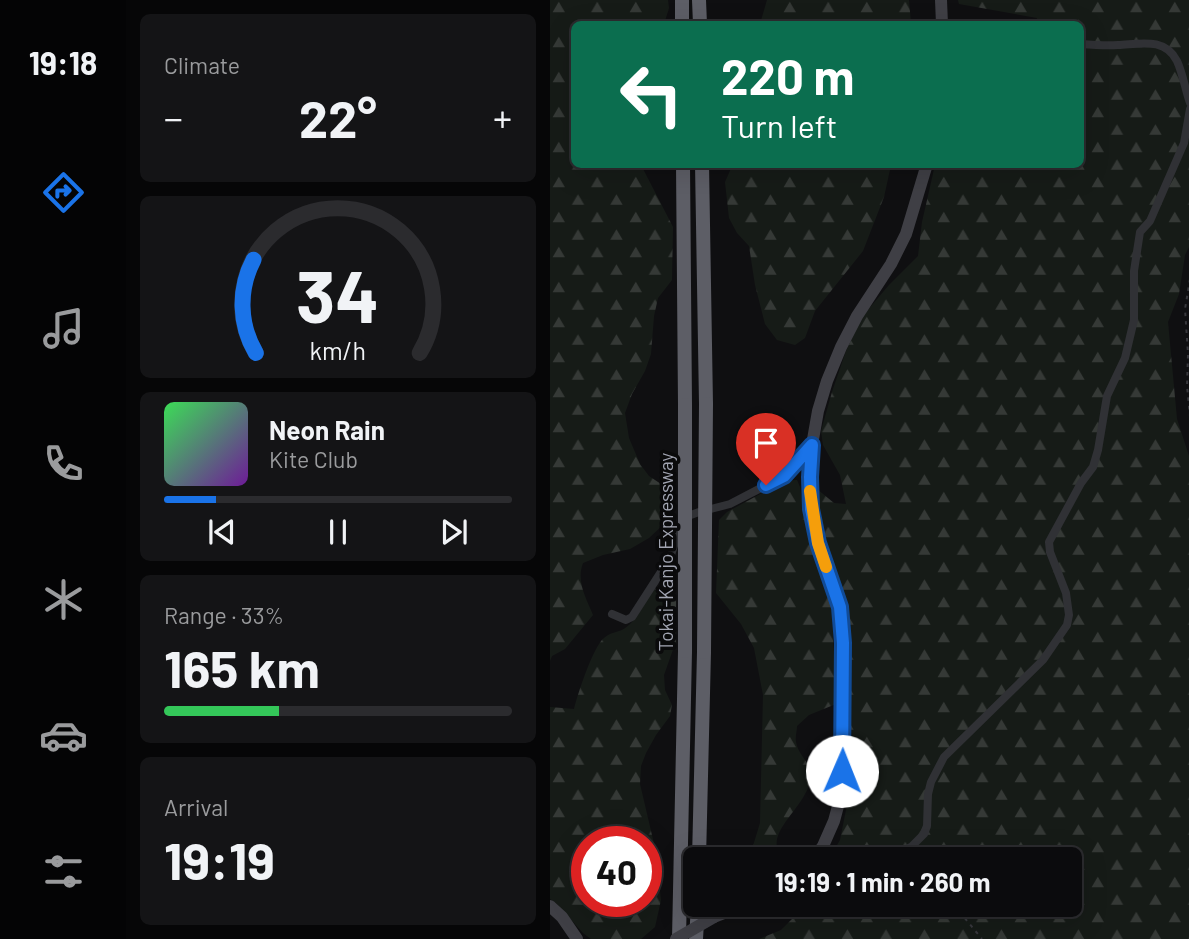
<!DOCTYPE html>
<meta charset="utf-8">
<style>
body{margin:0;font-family:Barlow,sans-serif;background:#141416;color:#f1f3f6;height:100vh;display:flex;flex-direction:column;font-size:26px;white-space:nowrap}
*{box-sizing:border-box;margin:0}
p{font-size:23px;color:#9a9b9d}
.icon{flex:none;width:38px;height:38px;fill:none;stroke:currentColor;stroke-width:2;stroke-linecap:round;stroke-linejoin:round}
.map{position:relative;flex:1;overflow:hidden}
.side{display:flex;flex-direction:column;gap:14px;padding:14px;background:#060607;width:424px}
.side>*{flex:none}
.top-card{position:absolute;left:21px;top:21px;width:513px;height:147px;border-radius:10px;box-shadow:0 7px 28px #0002,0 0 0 2px #2b2b2e;background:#0b6e4f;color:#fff;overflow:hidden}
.speed{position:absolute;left:21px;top:826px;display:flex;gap:14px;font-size:35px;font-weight:700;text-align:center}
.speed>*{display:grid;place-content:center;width:91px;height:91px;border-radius:50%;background:#0b0b0d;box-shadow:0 7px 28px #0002,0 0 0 2px #2b2b2e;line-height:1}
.speed .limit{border:10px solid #d22;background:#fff;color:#111}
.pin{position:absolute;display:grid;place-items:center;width:60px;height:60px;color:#fff;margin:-72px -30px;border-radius:50% 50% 50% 0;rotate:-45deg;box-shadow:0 0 7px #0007}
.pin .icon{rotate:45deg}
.me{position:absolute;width:77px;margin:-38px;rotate:1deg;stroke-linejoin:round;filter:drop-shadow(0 0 5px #0008)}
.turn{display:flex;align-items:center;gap:24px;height:147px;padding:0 35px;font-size:32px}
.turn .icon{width:91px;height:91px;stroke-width:2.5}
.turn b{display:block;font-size:49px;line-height:60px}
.big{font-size:52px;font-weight:700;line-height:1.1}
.side .widget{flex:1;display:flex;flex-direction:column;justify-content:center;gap:10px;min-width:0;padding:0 24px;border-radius:10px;background:#141416}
.side .dial{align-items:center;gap:0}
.dial svg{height:182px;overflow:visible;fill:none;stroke:#2b2b2e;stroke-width:7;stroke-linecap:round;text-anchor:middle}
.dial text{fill:#f1f3f6;stroke:none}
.song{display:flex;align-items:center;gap:21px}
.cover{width:84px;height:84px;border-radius:10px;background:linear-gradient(135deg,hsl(130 70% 55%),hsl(280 70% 35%))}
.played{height:7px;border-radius:4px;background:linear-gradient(90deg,#1a73e8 15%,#2b2b2e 15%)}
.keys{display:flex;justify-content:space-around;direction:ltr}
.heat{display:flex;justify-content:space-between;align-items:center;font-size:38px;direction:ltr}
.charge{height:10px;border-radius:5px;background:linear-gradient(90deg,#34c759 33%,#2b2b2e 0)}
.trip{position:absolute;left:133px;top:847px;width:399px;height:70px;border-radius:10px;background:#0b0b0d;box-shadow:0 7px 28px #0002,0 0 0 2px #2b2b2e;font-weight:700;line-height:70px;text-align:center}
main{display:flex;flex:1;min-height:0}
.tabs{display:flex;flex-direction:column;width:126px;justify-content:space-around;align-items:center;background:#040405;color:#9a9b9d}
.tabs .icon{width:49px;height:49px}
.tabs .active{color:#1a73e8}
.tabs b{font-size:32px;color:#f1f3f6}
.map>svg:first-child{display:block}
.forest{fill:url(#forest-firs);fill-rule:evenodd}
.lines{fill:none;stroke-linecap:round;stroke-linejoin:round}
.path{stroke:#37373c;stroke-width:2;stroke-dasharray:3.5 5;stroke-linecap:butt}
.street{stroke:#303135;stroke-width:8}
.secondary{stroke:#3f3f45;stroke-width:12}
.highway{stroke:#5d5e66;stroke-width:14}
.secondary-bridge{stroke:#3f3f45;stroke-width:12}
.highway-bridge{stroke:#5d5e66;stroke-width:14}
.route-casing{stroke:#114b97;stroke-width:18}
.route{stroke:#1a73e8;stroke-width:12}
.slow{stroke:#f59e0b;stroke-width:12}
.labels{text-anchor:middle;stroke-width:7;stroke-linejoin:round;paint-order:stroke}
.street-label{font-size:19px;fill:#a1a4b1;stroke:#0a0a0b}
</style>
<main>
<nav class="tabs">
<b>19:18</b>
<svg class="icon active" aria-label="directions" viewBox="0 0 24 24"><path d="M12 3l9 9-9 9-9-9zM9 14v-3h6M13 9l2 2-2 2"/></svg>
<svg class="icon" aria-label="music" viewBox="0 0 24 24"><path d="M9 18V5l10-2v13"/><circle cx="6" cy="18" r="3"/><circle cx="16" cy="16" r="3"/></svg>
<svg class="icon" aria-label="phone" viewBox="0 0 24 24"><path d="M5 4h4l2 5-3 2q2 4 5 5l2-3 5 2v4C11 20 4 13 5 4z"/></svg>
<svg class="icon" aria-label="climate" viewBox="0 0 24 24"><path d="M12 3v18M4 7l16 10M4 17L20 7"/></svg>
<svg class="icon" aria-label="car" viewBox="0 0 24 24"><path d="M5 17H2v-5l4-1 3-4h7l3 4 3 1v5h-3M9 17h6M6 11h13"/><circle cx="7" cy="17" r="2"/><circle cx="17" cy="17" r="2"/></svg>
<svg class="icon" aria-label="filters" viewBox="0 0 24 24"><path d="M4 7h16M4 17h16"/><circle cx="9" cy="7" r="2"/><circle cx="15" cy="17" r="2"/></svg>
</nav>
<section class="side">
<div class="widget"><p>Climate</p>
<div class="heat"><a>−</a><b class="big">22°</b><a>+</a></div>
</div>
<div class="widget dial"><svg viewBox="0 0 100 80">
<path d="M14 69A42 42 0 1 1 86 69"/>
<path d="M14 69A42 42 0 0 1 13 28" stroke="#1a73e8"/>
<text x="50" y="56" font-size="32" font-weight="700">34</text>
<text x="50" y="72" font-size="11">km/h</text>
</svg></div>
<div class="widget">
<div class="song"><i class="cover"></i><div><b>Neon Rain</b><p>Kite Club</p></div></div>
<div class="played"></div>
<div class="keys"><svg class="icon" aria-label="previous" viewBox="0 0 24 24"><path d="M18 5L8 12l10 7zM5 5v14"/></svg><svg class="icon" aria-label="pause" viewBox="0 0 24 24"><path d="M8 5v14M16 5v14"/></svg><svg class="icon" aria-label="next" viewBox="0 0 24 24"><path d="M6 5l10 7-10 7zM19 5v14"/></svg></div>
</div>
<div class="widget"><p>Range · 33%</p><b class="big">165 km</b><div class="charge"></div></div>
<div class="widget"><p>Arrival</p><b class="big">19:19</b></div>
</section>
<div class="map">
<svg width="640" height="939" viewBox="0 0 640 939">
<defs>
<pattern id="forest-firs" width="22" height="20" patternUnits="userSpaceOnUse" patternTransform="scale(1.75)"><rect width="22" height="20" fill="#161b17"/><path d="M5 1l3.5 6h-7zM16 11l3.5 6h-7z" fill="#353936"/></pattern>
</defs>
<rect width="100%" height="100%" fill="#0f0f11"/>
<g class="forest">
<path d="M0,0H118L119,8L114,24H24V164L91,165L123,227L122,280L108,298L104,316L101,354L95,371L82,394L75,413L79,438L90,464L99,476L117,488L121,489L117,521L99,538L80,549L53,555L33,563C26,581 36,598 43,615L15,649L2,656L0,661Z"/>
<path d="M217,0H359L361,24H210Z"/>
<path d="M408,0H639V247L635,255L629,294L618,322L627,419L640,459L639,939H209L231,930L256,905H520V859H279L290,840L299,795V641L295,605L275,543L267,489L284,503L296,504L290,475L273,445L271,431L282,392L296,351L311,318L339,285L368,256L372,222L385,165L530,164V24H486L487,18L409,4Z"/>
<path d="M183,164L341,165L334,197L313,251L265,311L255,338L245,345L227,340L215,324L205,285L199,246L187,233L179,218L175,182Z"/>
<path d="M247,480L250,487L254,514L265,560L282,609L286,704L259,715L247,726C247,731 245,737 246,742C249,759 265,763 260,782C254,804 232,820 227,839C226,844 227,850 228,855L224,859H199L210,823L213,695L204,648L191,624L166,593L169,520L177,512L234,481Z"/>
<path d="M108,586H112L123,591L126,602V641L114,675L115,690L122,705L120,716L106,735L96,753L91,766L90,784L105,848L111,900L105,927L91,939H41L33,933L6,903L0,899V707L24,709C28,693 43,647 54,638C65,629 70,635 82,622C91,611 97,596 108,586ZM37,842H96V901H37Z"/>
</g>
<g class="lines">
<g class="path">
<path d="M640,279L635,309L638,354L637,386L640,416"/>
<path d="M404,905L432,939"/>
</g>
<g class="street">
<path d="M530,44C543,45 556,46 568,45C590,44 615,37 627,61C633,74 635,89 640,103"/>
<path d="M62,614L76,620L82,617L120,558L130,527L138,516L149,512L180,504L234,476L261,446"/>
<path d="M265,857L343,855L361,847L374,834L377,826L378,794L381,782L394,757L493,660L517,625L519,615L516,593L500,552L499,542L531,483L543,467L548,450L557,396L575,358L584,320V271L590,232L600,221L634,143L640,109"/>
</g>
<g class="secondary">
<path d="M391,0L392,24"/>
<path d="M264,859L273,846L284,821L291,795L293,643L290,607L268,543L261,509L260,477L262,445L268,411L277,381L291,347L307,316L341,264L356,234L377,164"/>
<path d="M0,906L12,917L27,939"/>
<path d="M164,917L195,905"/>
</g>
<g class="highway">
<path d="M132,0V24"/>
<path d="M149,0L150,24"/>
<path d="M133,164L135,405"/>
<path d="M152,164L156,404"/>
<path d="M149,859L154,652"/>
<path d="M129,939L135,651"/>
<path d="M146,939L148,905"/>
</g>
<path class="secondary-bridge" d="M126,939L164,917"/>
<g class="highway-bridge">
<path d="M135,651V405"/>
<path d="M154,652L156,404"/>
</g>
</g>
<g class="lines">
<defs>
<path id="route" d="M216,485L234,476L262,445L260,477L261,509L268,543L290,607L293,643L292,771"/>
</defs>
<use href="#route" class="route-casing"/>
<use href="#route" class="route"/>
<path class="slow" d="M260,491L268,543L276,567"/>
</g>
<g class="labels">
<g class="street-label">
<text transform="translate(116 552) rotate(-90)" y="7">Tokai-Kanjo Expressway</text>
</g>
</g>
</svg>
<div class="speed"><div class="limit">40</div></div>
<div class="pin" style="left:216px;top:485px;background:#d93025"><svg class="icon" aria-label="arrive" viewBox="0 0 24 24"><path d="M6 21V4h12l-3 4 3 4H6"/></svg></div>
<svg class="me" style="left:292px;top:771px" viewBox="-20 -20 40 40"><circle r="19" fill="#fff"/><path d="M0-13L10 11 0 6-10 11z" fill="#1a73e8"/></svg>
<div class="trip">19:19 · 1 min · 260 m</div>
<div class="top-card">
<div class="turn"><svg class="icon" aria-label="left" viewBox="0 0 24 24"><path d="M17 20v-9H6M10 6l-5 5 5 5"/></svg><div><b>220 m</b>Turn left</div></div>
</div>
</div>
</main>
